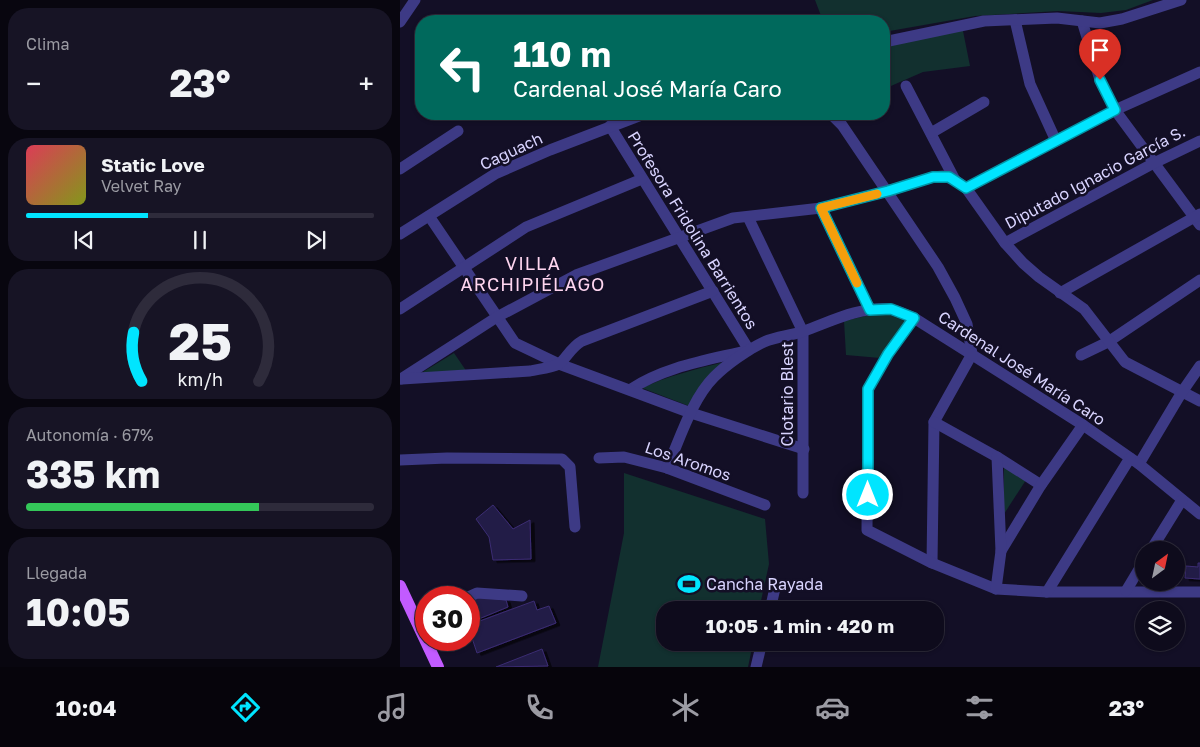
<!DOCTYPE html>
<html lang="es">
<meta charset="utf-8">
<style>
body{margin:0;font-family:"Golos Text",sans-serif;background:#171425;color:#f1f3f6;height:100vh;display:flex;flex-direction:column;font-size:19px;white-space:nowrap}
*{box-sizing:border-box;margin:0}
p{font-size:16px;color:#9b9ba3}
.icon{flex:none;width:28px;height:28px;fill:none;stroke:currentColor;stroke-width:2;stroke-linecap:round;stroke-linejoin:round}
.map{position:relative;flex:1;overflow:hidden}
.sheet{display:flex;flex-direction:column;gap:8px;padding:8px;background:#08060f;width:400px}
.sheet>*{flex:none}
.guide{position:absolute;left:15px;top:15px;width:475px;height:105px;border-radius:20px;box-shadow:0 1px 4px #0004,0 0 0 1px #2e2b3b;background:#00695c;color:#fff;overflow:hidden}
.needle{width:32px;rotate:33deg}
.tools{position:absolute;left:735px;top:541px;display:grid;gap:10px}
.tools a{display:grid;place-items:center;width:50px;height:50px;border-radius:50%;background:#0e0b1c;box-shadow:0 1px 4px #0004,0 0 0 1px #2e2b3b;font-size:25px}
.speed{position:absolute;left:15px;top:586px;display:flex;gap:10px;font-size:25px;font-weight:700;text-align:center}
.speed>*{display:grid;place-content:center;width:65px;height:65px;border-radius:50%;background:#0e0b1c;box-shadow:0 1px 4px #0004,0 0 0 1px #2e2b3b;line-height:1}
.speed .limit{border:8px solid #d22;background:#fff;color:#111}
.pin{position:absolute;display:grid;place-items:center;width:42px;height:42px;color:#fff;margin:-51px -21px;border-radius:50% 50% 50% 0;rotate:-45deg;box-shadow:0 0 5px #0007}
.pin .icon{rotate:45deg}
.me{position:absolute;width:55px;margin:-28px;rotate:0deg;stroke-linejoin:round;filter:drop-shadow(0 0 4px #0008)}
.turn{display:flex;align-items:center;gap:18px;height:105px;padding:0 15px;font-size:22px}
.turn .icon{width:65px;height:65px;stroke-width:2.5}
.turn b{display:block;font-size:35px;line-height:42px}
.big{font-size:38px;font-weight:700;line-height:1.1}
.sheet .card{flex:1;display:flex;flex-direction:column;justify-content:center;gap:8px;min-width:0;padding:0 18px;border-radius:20px;background:#171425}
.sheet .dial{align-items:center;gap:0}
.dial svg{height:130px;overflow:visible;fill:none;stroke:#2e2b3b;stroke-width:7;stroke-linecap:round;text-anchor:middle}
.dial text{fill:#f1f3f6;stroke:none}
.song{display:flex;align-items:center;gap:15px}
.cover{width:60px;height:60px;border-radius:8px;background:linear-gradient(135deg,hsl(350 70% 55%),hsl(70 70% 35%))}
.played{height:5px;border-radius:2px;background:linear-gradient(90deg,#00e5ff 35%,#2e2b3b 35%)}
.keys{display:flex;justify-content:space-around;direction:ltr}
.heat{display:flex;justify-content:space-between;align-items:center;font-size:28px;direction:ltr}
.charge{height:8px;border-radius:4px;background:linear-gradient(90deg,#34c759 67%,#2e2b3b 0)}
.trip{position:absolute;left:256px;top:601px;width:288px;height:50px;border-radius:20px;background:#0e0b1c;box-shadow:0 1px 4px #0004,0 0 0 1px #2e2b3b;font-weight:700;line-height:50px;text-align:center}
.tab-bar{display:flex;height:80px;justify-content:space-around;align-items:center;background:#06040b;color:#9b9ba3}
.tab-bar .icon{width:35px;height:35px}
.tab-bar .current{color:#00e5ff}
.tab-bar b{font-size:22px;color:#f1f3f6}
main{display:flex;flex:1;min-height:0}
.map>svg:first-child{display:block}
.green{fill:#12302f}
.building{fill:#241b47;stroke:#3b2d73;filter:url(#shadow)}
.lines{fill:none;stroke-linecap:round;stroke-linejoin:round}
.minor{stroke:#3d3a85;stroke-width:11}
.major{stroke:#c25bff;stroke-width:12}
.route-casing{stroke:#0095a6;stroke-width:12}
.route{stroke:#00e5ff;stroke-width:9}
.slow{stroke:#f59e0b;stroke-width:9}
.labels{text-anchor:middle;stroke-width:5;stroke-linejoin:round;paint-order:stroke}
.street-label{font-size:16px;fill:#d9d4ff;stroke:#130f26}
.poi-label{font-size:16px;fill:#d9d4ff;stroke:#130f26;text-anchor:start}
.neighbourhood-label{font-size:18px;letter-spacing:1px;fill:#ffd6f0;stroke:#130f26}
</style>
<main>
<section class="sheet">
<div class="card"><p>Clima</p>
<div class="heat"><a>−</a><b class="big">23°</b><a>+</a></div>
</div>
<div class="card">
<div class="song"><i class="cover"></i><div><b>Static Love</b><p>Velvet Ray</p></div></div>
<div class="played"></div>
<div class="keys"><svg class="icon" aria-label="previous" viewBox="0 0 24 24"><path d="M18 5L8 12l10 7zM5 5v14"/></svg><svg class="icon" aria-label="pause" viewBox="0 0 24 24"><path d="M8 5v14M16 5v14"/></svg><svg class="icon" aria-label="next" viewBox="0 0 24 24"><path d="M6 5l10 7-10 7zM19 5v14"/></svg></div>
</div>
<div class="card dial"><svg viewBox="0 0 100 80">
<path d="M14 69A42 42 0 1 1 86 69"/>
<path d="M14 69A42 42 0 0 1 9 39" stroke="#00e5ff"/>
<text x="50" y="56" font-size="32" font-weight="700">25</text>
<text x="50" y="72" font-size="11">km/h</text>
</svg></div>
<div class="card"><p>Autonomía · 67%</p><b class="big">335 km</b><div class="charge"></div></div>
<div class="card"><p>Llegada</p><b class="big">10:05</b></div>
</section>
<div class="map">
<svg width="800" height="667" viewBox="0 0 800 667">
<defs>
<filter id="shadow"><feDropShadow dx="4" dy="2.5" stdDeviation="0" flood-color="#0009"/></filter>
</defs>
<rect width="100%" height="100%" fill="#130f26"/>
<g class="green">
<path d="M415,0H753L726,10L701,13L658,11L575,16L484,32V21H423Z"/>
<path d="M562,26L570,66L523,72L484,89V42Z"/>
<path d="M470,315H490L505,321L480,358L446,355L444,321Z"/>
<path d="M54,353L67,372L18,375Z"/>
<path d="M324,362L289,406L242,388C268,376 296,369 324,362Z"/>
<path d="M604,466L626,480L604,514Z"/>
<path d="M224,473L365,519L369,564L359,610H265V642L353,643L348,667H198L224,533Z"/>
</g>
<g class="building">
<path d="M93,505L113,529L130,520L131,559L93,560L89,537L76,519Z"/>
<path d="M798,563H800V579L785,578L786,566L798,567Z"/>
<path d="M79,597L106,600L108,607L69,623V601Z"/>
<path d="M134,601L137,610L149,606L156,623L77,653L69,629V625Z"/>
<path d="M142,649L148,666L96,667Z"/>
</g>
<g class="lines">
<g class="minor">
<path d="M615,20L630,84L656,141"/>
<path d="M682,21L700,80L715,110L800,225"/>
<path d="M0,22L15,0"/>
<path d="M484,42L584,21L657,18L700,23L722,19L781,0"/>
<path d="M506,86L555,180"/>
<path d="M431,114L442,125L538,267L555,298L567,324L572,354L534,422L532,563"/>
<path d="M210,126L349,350C309,360 266,366 231,389"/>
<path d="M531,133L584,102"/>
<path d="M0,169L58,131"/>
<path d="M566,188L715,110L800,72"/>
<path d="M421,208L470,310"/>
<path d="M29,216L115,343L159,364L291,413L404,449"/>
<path d="M348,217L403,332V493"/>
<path d="M0,234L95,174L150,150L244,114"/>
<path d="M605,243L754,163L800,141"/>
<path d="M660,293L800,214"/>
<path d="M0,309L126,227L242,179"/>
<path d="M514,318L488,354L468,389L467,530L532,563L596,589L647,592H800"/>
<path d="M681,355L708,342L800,280"/>
<path d="M1,379L97,317L176,275L333,218L421,208L488,191L533,177L543,176L555,180L566,188L605,243L623,263L639,277L684,309L725,362L800,401"/>
<path d="M2,379L130,371C139,369 151,368 159,364C166,359 171,347 182,341L313,291"/>
<path d="M534,422L597,457L641,485"/>
<path d="M199,458L224,457L267,468L365,505"/>
<path d="M0,460L47,458L162,459L170,467L175,527"/>
<path d="M739,464L782,392L800,366"/>
<path d="M267,468C280,439 292,399 314,377C327,364 347,350 364,342C377,336 391,336 404,331C432,321 458,307 489,309C497,310 506,315 514,318L683,425L739,464L800,514"/>
<path d="M751,550L782,500"/>
<path d="M601,551L641,485L683,425"/>
<path d="M596,589L601,551L597,457"/>
<path d="M726,591L744,561"/>
<path d="M647,592L730,458"/>
<path d="M66,598L77,593L122,596"/>
<path d="M370,610L375,588"/>
<path d="M15,618L26,613"/>
<path d="M356,667L362,642"/>
</g>
<path class="major" d="M0,586L38,667"/>
</g>
<g class="lines">
<defs>
<path id="route" d="M468,495V389L488,354L514,318L491,309L470,310L421,208L488,191L533,177H549L566,188L715,110L700,80"/>
</defs>
<use href="#route" class="route-casing"/>
<use href="#route" class="route"/>
<path class="slow" d="M457,283L421,208L477,194"/>
</g>
<defs>
<symbol id="stadium-bare" viewBox="-9 -9 18 18"><path d="M0-5a6.5 5 0 1 0 0 10a6.5 5 0 1 0 0-10ZM-3.5-1.8h7v3.6h-7Z" fill="#00e5ff" stroke="#130f26" stroke-width="2.5" paint-order="stroke"/></symbol>
</defs>
<g fill-rule="evenodd">
<use href="#stadium-bare" x="273" y="568" width="32" height="32"/>
</g>
<g class="labels">
<g class="street-label">
<text transform="translate(111 151) rotate(-25)" y="6">Caguach</text>
<text transform="translate(695 177) rotate(-28)" y="6">Diputado Ignacio García S.</text>
<text transform="translate(293 230) rotate(58)" y="6">Profesora Fridolina Barrientos</text>
<text transform="translate(622 368) rotate(33)" y="6">Cardenal José María Caro</text>
<text transform="translate(387 394) rotate(-90)" y="6">Clotario Blest</text>
<text transform="translate(288 461) rotate(19)" y="6">Los Aromos</text>
</g>
<g class="poi-label">
<text x="306" y="590">Cancha Rayada</text>
</g>
<g class="neighbourhood-label">
<text x="133" y="270">VILLA<tspan x="133" dy="21">ARCHIPIÉLAGO</tspan></text>
</g>
</g>
</svg>
<div class="tools">
<a><svg class="needle" viewBox="-14 -14 28 28"><path d="M0-13l5 13h-10z" fill="#e53935"/><path d="M0 13l5-13h-10z" fill="#9b9ba3"/></svg></a>
<a><svg class="icon" aria-label="layers" viewBox="0 0 24 24"><path d="M12 4l9 5-9 5-9-5zM3 14l9 5 9-5"/></svg></a>
</div>
<div class="speed"><div class="limit">30</div></div>
<div class="pin" style="left:700px;top:80px;background:#d93025"><svg class="icon" aria-label="arrive" viewBox="0 0 24 24"><path d="M6 21V4h12l-3 4 3 4H6"/></svg></div>
<svg class="me" style="left:468px;top:495px" viewBox="-20 -20 40 40"><circle r="17" fill="#00e5ff" stroke="#fff" stroke-width="3"/><path d="M0-11L8 9 0 5-8 9z" fill="#fff"/></svg>
<div class="trip">10:05 · 1 min · 420 m</div>
<div class="guide">
<div class="turn"><svg class="icon" aria-label="left" viewBox="0 0 24 24"><path d="M17 20v-9H6M10 6l-5 5 5 5"/></svg><div><b>110 m</b>Cardenal José María Caro</div></div>
</div>
</div>
</main>
<nav class="tab-bar">
<b>10:04</b>
<svg class="icon current" aria-label="directions" viewBox="0 0 24 24"><path d="M12 3l9 9-9 9-9-9zM9 14v-3h6M13 9l2 2-2 2"/></svg>
<svg class="icon" aria-label="music" viewBox="0 0 24 24"><path d="M9 18V5l10-2v13"/><circle cx="6" cy="18" r="3"/><circle cx="16" cy="16" r="3"/></svg>
<svg class="icon" aria-label="phone" viewBox="0 0 24 24"><path d="M5 4h4l2 5-3 2q2 4 5 5l2-3 5 2v4C11 20 4 13 5 4z"/></svg>
<svg class="icon" aria-label="climate" viewBox="0 0 24 24"><path d="M12 3v18M4 7l16 10M4 17L20 7"/></svg>
<svg class="icon" aria-label="car" viewBox="0 0 24 24"><path d="M5 17H2v-5l4-1 3-4h7l3 4 3 1v5h-3M9 17h6M6 11h13"/><circle cx="7" cy="17" r="2"/><circle cx="17" cy="17" r="2"/></svg>
<svg class="icon" aria-label="filters" viewBox="0 0 24 24"><path d="M4 7h16M4 17h16"/><circle cx="9" cy="7" r="2"/><circle cx="15" cy="17" r="2"/></svg>
<b>23°</b>
</nav>
